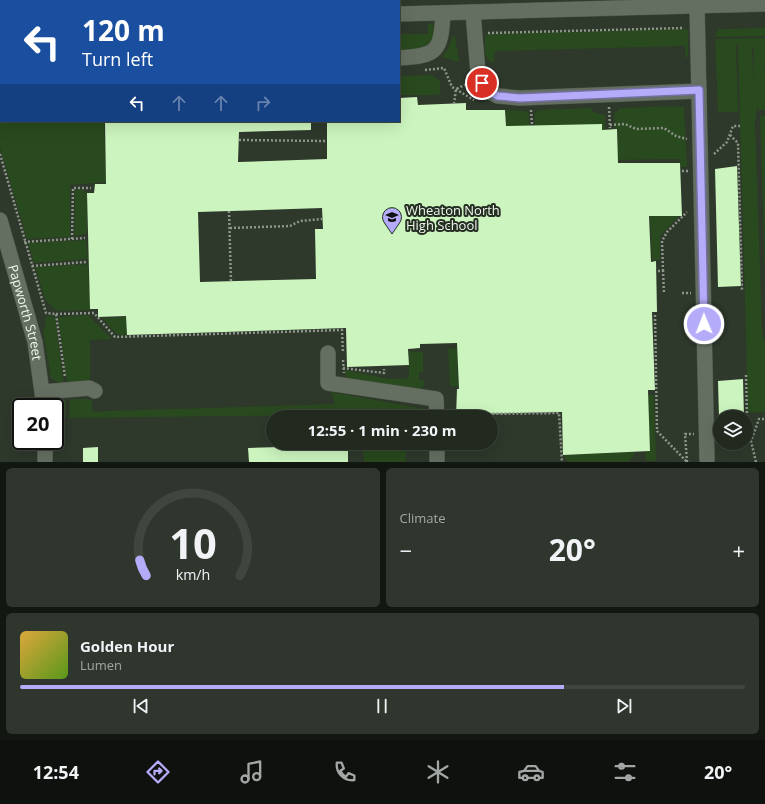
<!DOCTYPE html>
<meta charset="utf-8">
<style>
body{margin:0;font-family:"Open Sans",sans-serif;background:#2e362d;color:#f1f3f6;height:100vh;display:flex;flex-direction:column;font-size:15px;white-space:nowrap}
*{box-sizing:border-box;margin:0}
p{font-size:13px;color:#a2a7a5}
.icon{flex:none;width:22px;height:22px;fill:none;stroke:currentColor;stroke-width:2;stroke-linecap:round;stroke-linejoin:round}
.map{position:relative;height:462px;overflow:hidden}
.side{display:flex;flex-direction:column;gap:6px;padding:6px;background:#131712;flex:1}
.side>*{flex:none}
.guide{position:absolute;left:0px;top:0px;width:400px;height:122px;box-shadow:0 4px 16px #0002,0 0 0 1px #3f463e;background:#1a4fa0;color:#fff;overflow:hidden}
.tools{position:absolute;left:713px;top:410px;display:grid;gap:8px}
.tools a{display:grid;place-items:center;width:40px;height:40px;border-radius:50%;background:#222a20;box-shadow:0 4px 16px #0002,0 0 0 1px #3f463e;font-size:20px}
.speed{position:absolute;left:12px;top:398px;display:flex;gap:8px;font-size:20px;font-weight:700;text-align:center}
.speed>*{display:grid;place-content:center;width:52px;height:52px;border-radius:50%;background:#222a20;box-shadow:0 4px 16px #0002,0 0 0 1px #3f463e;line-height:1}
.speed .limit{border:2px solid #111;border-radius:6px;background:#fff;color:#111}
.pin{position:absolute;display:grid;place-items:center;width:34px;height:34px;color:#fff;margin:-17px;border:2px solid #fff;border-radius:50%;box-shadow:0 1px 4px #0007}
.me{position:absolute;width:44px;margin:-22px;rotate:359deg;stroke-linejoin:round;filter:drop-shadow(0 0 3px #0008)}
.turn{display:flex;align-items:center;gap:14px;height:84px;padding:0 16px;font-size:18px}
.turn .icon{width:52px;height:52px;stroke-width:2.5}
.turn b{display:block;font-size:28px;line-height:34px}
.lanes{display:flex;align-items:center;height:38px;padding:0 16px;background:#0003;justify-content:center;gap:20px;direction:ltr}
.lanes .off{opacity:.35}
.big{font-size:30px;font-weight:700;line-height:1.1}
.side .widget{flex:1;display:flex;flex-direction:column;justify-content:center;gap:6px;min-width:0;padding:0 14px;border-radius:6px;background:#2e362d}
.side .dial{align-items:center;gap:0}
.dial svg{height:104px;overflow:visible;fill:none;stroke:#3f463e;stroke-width:7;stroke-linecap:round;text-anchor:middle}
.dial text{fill:#f1f3f6;stroke:none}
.song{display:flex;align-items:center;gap:12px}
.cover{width:48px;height:48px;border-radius:6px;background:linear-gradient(135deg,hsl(40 70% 55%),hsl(90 70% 35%))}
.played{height:4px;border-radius:2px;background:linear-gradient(90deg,#b4acf9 75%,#3f463e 75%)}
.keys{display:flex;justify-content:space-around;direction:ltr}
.heat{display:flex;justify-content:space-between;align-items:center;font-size:22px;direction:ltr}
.side .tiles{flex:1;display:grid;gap:6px;grid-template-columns:1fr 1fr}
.widget:last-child{grid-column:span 2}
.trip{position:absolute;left:266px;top:410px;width:232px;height:40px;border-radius:20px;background:#222a20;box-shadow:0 4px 16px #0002,0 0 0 1px #3f463e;font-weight:700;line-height:40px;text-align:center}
.dock{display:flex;height:64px;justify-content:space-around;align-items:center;background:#0e110d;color:#a2a7a5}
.dock .icon{width:28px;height:28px}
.dock .on{color:#b4acf9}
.dock b{font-size:18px;color:#f1f3f6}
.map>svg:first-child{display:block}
.green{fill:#29491e}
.building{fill:#cbf4be;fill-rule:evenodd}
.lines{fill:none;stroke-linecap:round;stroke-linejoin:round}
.minor-casing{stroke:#4b5348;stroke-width:16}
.path{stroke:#8e968b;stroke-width:2.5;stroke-dasharray:2 2;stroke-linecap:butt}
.minor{stroke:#646f61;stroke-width:15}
.route-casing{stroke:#7570a2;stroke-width:10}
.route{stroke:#b4acf9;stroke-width:7}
.labels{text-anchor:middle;stroke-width:4;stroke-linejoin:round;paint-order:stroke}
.poi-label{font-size:13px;fill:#f1f7ee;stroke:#242e21;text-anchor:start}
.street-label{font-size:13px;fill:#f1f7ee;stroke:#242e21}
</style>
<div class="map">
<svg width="765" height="462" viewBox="0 0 765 462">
<rect width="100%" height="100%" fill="#2e382b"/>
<g class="green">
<path d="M428,22L436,27L430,47L399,55V34H428Z"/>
<path d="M765,28V36L715,37L718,29Z"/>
<path d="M686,29L688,31V57H685V46L495,51L494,63C482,59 485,46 485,36L487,34Z"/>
<path d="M455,36L459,62L442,57L448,49L452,37Z"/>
<path d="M765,38V68L763,70L765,69V110H758V105L755,121L762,331L765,343V412L764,409V412L748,413L738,48H752L754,81V48H739L738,44L736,46L738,112H718L715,39Z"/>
<path d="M0,48L1,121H104L106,182L70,185V237L27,239L0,148Z"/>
<path d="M432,75L440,81V93L438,95H399V76Z"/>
<path d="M676,106L684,107L687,167H680L679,159L617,160L618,129H615L614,114L620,108Z"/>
<path d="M592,108L593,112L605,115V130H602V125L535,126L534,114L538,110Z"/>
<path d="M506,110L526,111L529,114V126H506Z"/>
<path d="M760,116H765V276Z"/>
<path d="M75,190H84L87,192V234L74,236Z"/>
<path d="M650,216H679L660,236V260H652Z"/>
<path d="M86,240L88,259L34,263L28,243Z"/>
<path d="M86,264L88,266L90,310L58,311L52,307L45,299L35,267Z"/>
<path d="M88,315L112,339L90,340V378L88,381L67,384L58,317Z"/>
<path d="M49,316L55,317L63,378V383L60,384L51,378L43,331L46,324L45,318Z"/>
<path d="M126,317L127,336L116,334L102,318Z"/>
<path d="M448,348L457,349L458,386H450Z"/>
<path d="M409,351L423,352V372H419V380H424V386L418,390L366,383L346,378L345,370L389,379L409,378Z"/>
<path d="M331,392L419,408L425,409L430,415L428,417H421L418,414L69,418L70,399H90L92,401V411L103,412L107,411L335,404Z"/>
<path d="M648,395H654L656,461H646L645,452L650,451Z"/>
<path d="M62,399L66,400V418H56L55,404Z"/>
<path d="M362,443H406V462H364Z"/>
<path d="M634,452V456L628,462H569L565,458V455Z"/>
</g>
<g class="building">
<path d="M417,97L418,105L466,103V110H505L506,126L602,124V130L617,129L618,163H680L682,216H649L651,262L656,261L657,312H652L655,390H648L650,451L563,455L562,412L470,414L471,417H456L457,389H459L457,343L420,344V348L408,349L409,365L347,367L346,328L127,335L126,316L98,317V309H90L87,193H94L95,184H106L105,121H311V130L239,132L238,162L327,159V121H399V98ZM322,208L323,229H315L316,279L200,282L198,212Z"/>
<path d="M737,166L741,286L718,287L715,169Z"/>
<path d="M743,379L744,417H719L718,381Z"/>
<path d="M348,445V462H249L248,448Z"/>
<path d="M98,447V462H83V448Z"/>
</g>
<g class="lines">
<defs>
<g id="minor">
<path d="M168,0V1"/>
<path d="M697,6L707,459"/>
<path d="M473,12L478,73L484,89L498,96L520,98L699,91"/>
<path d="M399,14L765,4"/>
<path d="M0,25H1"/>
<path d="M399,58C438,56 441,51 443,13"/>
<path id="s1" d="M0,220L35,342L44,407"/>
<path d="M328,353V383L436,399L437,417"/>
<path d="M43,392L89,388L95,391"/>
<path d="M45,441V462"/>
<path d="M437,443V462"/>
</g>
</defs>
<use href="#minor" class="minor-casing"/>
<g class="path">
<path d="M488,33L684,28"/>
<path d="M0,46H1"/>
<path d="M425,70L444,68L452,87L474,100"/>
<path d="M454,104L456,89L467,84"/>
<path d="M609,107L610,128"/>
<path d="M531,110L532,124"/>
<path d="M610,125L625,124L636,129L664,128L676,136L687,139"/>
<path d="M730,135L738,143L742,291"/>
<path d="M239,140L327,141"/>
<path d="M0,154L46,313L56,314L65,377"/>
<path d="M714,154L727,142L733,126H740"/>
<path d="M682,171H688"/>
<path d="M229,211L231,282"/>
<path d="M230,228L290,226L300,221L322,219"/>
<path d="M72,239L73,188H91"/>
<path d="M24,242L85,238"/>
<path d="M32,266L86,262"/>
<path d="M658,271H663L664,293"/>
<path d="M663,271L662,241L667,232L687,212"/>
<path d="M682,293H691"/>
<path d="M56,314L94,313L115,337L342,330L343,353"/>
<path d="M655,315L657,431L687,462"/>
<path d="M343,360L344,373"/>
<path d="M343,368L384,373V369"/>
<path d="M746,375L747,418"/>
<path d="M474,417L476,414L559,413L562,462"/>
<path d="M746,438L751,441"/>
<path d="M687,462L685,434H694"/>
<path d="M756,462L751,441L759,419H765"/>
</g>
<use href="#minor" class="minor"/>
</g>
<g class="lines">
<defs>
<path id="route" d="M482,83L484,89L498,96L520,98L699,90L704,324"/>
</defs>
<use href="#route" class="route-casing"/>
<use href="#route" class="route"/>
</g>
<defs>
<symbol id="school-pin" viewBox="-11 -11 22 30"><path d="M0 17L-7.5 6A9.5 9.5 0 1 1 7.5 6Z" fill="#b4acf9" stroke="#242e21"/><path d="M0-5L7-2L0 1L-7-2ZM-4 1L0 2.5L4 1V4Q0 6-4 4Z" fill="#111"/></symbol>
</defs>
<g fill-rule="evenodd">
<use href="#school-pin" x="381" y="206" width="22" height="30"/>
</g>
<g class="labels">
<g class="poi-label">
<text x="406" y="215">Wheaton North<tspan x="406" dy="15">High School</tspan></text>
</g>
<g class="street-label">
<text dy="5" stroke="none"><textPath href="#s1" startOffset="96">Papworth Street</textPath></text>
</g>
</g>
</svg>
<div class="tools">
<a><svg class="icon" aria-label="layers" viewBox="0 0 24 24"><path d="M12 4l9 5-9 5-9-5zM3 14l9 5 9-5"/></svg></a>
</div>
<div class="speed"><div class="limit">20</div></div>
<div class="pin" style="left:482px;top:83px;background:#d93025"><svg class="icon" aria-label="arrive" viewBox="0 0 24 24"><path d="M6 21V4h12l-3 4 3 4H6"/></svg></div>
<svg class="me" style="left:704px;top:324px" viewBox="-20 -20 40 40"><circle r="17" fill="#b4acf9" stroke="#fff" stroke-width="3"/><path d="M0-11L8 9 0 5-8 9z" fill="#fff"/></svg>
<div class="trip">12:55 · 1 min · 230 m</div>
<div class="guide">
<div class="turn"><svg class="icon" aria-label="left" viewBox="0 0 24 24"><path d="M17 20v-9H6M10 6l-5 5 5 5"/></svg><div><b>120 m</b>Turn left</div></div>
<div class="lanes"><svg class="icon" aria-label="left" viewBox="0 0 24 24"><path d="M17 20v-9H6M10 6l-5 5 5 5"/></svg><svg class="icon off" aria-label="ahead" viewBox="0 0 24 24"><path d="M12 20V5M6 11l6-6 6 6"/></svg><svg class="icon off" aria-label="ahead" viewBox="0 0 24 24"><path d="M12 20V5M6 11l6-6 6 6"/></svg><svg class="icon off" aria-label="right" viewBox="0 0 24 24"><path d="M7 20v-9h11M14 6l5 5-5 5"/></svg></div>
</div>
</div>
<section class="side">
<div class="tiles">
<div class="widget dial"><svg viewBox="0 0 100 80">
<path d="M14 69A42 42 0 1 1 86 69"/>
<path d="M14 69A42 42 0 0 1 9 57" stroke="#b4acf9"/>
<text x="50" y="56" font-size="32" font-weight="700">10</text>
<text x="50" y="72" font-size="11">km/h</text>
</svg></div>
<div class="widget"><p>Climate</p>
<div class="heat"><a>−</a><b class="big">20°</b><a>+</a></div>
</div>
<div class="widget">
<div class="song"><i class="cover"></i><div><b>Golden Hour</b><p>Lumen</p></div></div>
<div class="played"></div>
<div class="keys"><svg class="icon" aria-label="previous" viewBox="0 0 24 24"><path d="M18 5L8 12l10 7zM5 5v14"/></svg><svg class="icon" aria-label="pause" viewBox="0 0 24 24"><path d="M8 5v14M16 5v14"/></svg><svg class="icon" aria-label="next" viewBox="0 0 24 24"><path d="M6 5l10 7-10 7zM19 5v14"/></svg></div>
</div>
</div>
</section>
<nav class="dock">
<b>12:54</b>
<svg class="icon on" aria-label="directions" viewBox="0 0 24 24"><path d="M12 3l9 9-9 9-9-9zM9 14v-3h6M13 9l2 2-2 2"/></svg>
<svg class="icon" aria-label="music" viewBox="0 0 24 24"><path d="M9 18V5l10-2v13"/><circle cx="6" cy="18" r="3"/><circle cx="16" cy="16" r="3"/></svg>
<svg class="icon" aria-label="phone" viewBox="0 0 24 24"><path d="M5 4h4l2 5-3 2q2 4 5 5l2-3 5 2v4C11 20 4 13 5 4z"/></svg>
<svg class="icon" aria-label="climate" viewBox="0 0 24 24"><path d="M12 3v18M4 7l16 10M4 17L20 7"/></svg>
<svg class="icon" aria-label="car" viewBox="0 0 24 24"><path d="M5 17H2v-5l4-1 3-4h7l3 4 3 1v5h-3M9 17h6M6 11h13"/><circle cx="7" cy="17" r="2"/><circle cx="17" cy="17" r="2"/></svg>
<svg class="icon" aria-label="filters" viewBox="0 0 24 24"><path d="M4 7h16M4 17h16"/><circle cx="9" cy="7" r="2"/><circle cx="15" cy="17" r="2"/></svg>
<b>20°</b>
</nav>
